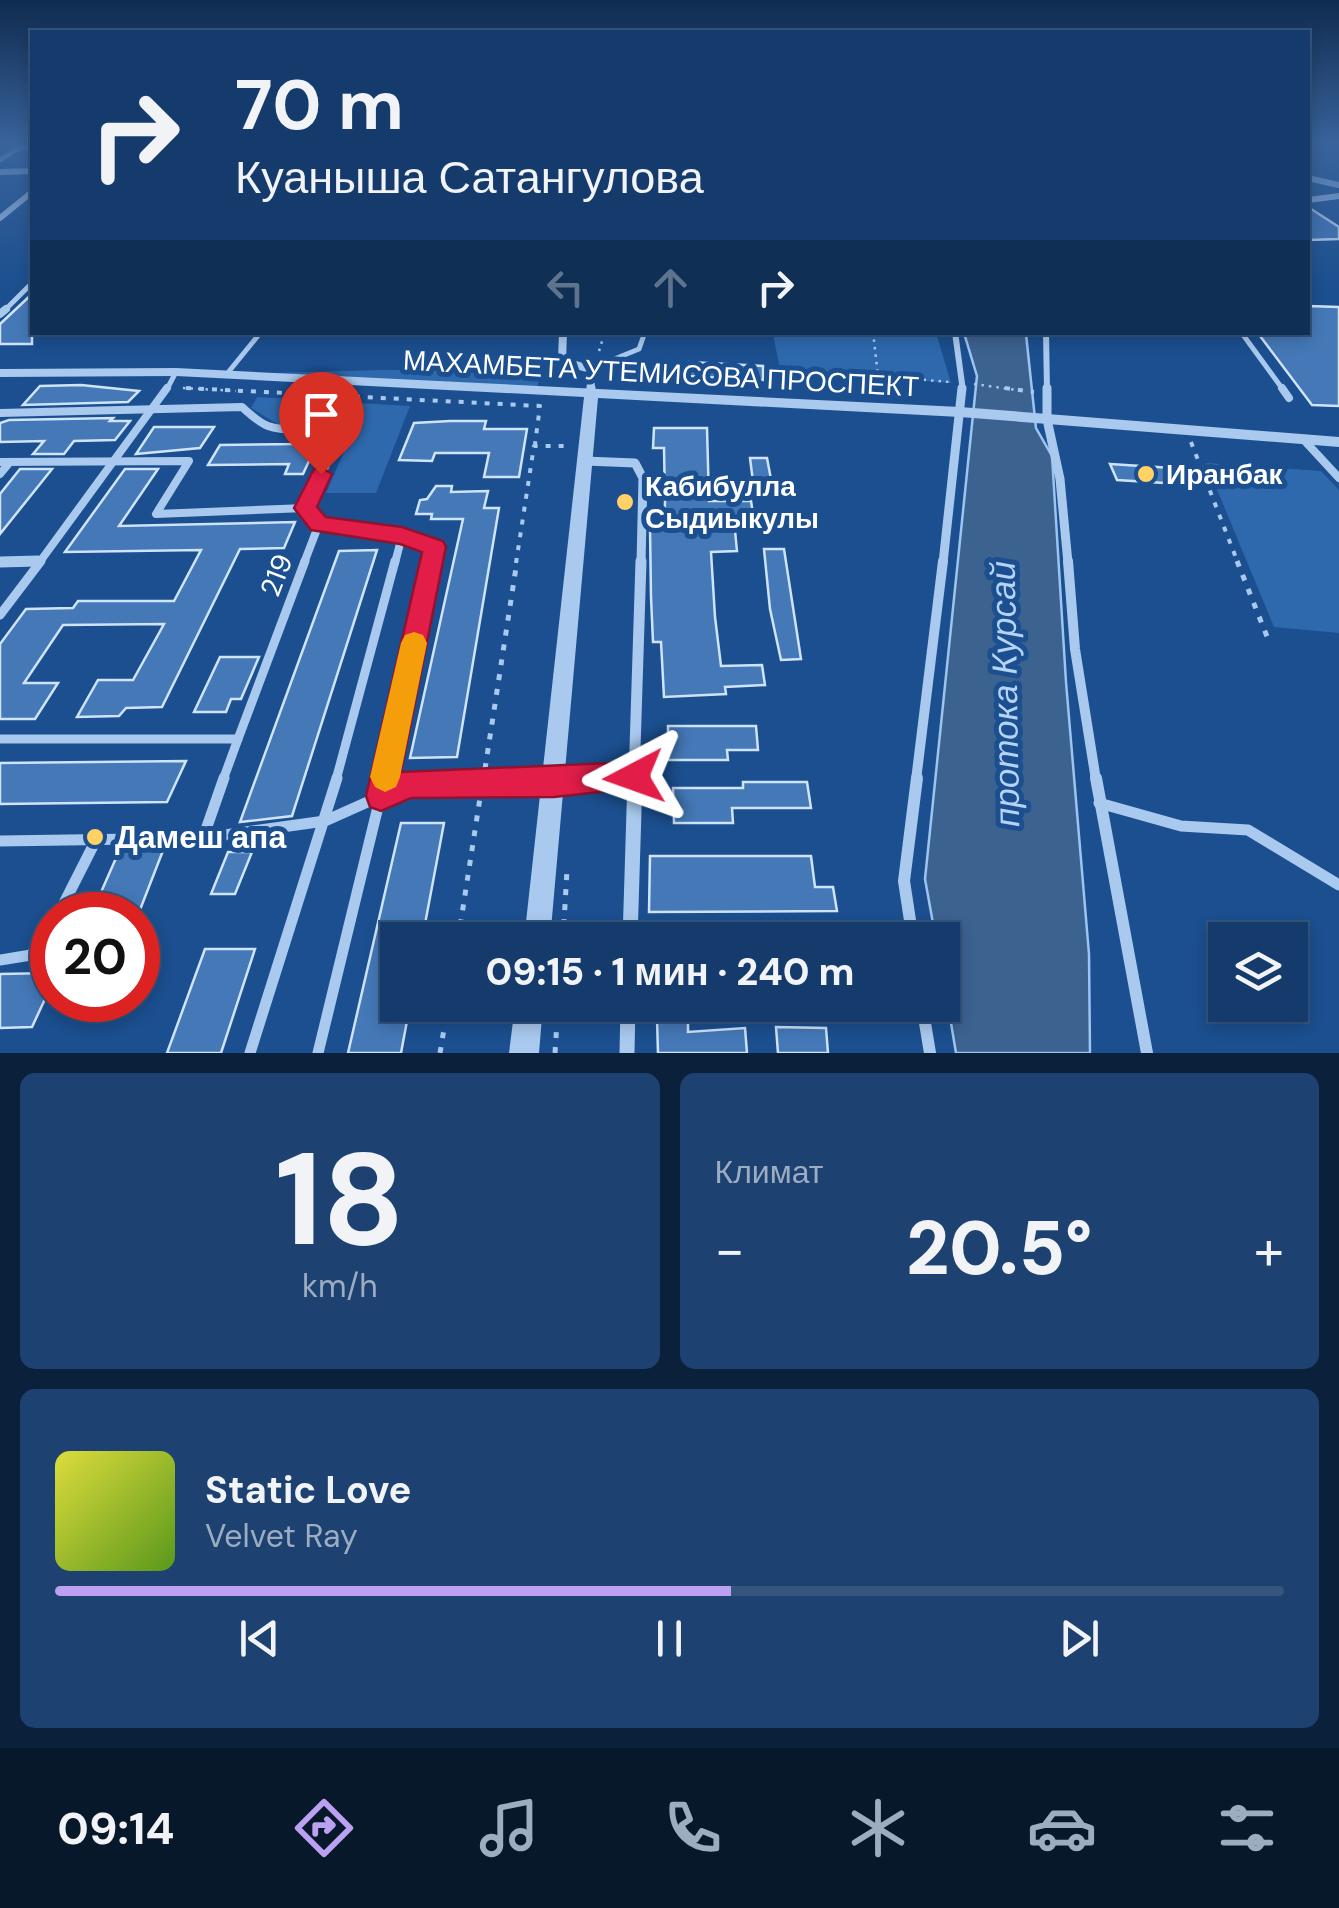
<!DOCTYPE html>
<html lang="ru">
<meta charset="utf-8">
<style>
body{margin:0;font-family:"DM Sans",sans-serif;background:#1d4271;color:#f1f3f6;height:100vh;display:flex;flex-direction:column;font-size:38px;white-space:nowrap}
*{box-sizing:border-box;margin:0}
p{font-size:32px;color:#9dadc1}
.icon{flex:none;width:55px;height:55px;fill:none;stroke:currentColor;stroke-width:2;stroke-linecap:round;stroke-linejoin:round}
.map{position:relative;height:1053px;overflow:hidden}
.drawer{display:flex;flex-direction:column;gap:20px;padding:20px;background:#0b203b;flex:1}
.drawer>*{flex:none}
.banner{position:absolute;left:30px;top:30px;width:1280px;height:305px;border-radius:0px;box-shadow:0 5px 15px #0003,0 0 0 2px #33557e;background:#143b6b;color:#f1f3f6;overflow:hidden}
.buttons{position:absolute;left:1208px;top:922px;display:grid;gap:20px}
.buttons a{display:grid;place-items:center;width:100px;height:100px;border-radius:0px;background:#143b6b;box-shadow:0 5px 15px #0003,0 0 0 2px #33557e;font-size:50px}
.speed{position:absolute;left:30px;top:892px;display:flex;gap:20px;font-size:50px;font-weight:700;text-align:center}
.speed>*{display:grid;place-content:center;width:130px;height:130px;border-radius:50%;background:#143b6b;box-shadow:0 5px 15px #0003,0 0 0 2px #33557e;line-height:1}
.speed .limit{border:15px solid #d22;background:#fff;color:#111}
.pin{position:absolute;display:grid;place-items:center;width:85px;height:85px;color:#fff;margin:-102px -42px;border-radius:50% 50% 50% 0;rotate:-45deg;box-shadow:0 0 10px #0007}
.pin .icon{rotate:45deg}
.me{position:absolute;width:110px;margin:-55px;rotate:266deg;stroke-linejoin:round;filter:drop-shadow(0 0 8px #0008)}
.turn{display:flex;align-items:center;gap:35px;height:210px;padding:0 40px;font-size:45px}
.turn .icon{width:130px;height:130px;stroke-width:2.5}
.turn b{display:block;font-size:70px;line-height:85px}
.lanes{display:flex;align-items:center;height:95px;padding:0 40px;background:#0003;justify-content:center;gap:50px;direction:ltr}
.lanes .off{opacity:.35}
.big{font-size:75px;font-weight:800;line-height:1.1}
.drawer .widget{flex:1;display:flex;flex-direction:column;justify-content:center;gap:15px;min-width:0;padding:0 35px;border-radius:15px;background:#1d4271}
.drawer .dial{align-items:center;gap:0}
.dial b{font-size:130px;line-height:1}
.song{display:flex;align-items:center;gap:30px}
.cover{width:120px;height:120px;border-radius:15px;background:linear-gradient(135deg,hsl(60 70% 55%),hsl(90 70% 35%))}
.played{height:10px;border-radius:5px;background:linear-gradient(90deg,#bca0f2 55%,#33557e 55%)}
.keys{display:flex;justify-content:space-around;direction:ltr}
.heat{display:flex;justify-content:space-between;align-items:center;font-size:55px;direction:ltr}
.drawer .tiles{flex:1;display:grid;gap:20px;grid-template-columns:1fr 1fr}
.widget:last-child{grid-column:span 2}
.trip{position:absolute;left:380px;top:922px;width:580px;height:100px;border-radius:0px;background:#143b6b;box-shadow:0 5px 15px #0003,0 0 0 2px #33557e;font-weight:800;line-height:100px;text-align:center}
.tab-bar{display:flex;height:160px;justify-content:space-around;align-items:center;background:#08182b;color:#9dadc1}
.tab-bar .icon{width:70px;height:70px}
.tab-bar .selected{color:#bca0f2}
.tab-bar b{font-size:45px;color:#f1f3f6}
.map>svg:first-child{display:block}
.green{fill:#2e69ad}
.water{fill:#3c6290;stroke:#9cc4f0;stroke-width:2.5}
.building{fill:#4478b7;stroke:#cfe3fa;stroke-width:2.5}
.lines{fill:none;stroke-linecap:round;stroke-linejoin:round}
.path-far2{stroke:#a9c9ee;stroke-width:2.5;stroke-dasharray:2.5 5;stroke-linecap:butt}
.path-far1{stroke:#a9c9ee;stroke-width:4;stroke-dasharray:5 8;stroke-linecap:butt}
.path{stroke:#a9c9ee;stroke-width:5;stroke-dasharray:6 9;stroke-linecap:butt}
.service-far3{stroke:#a9c9ee;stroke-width:5}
.service-far2{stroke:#a9c9ee;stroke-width:8}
.service-far1{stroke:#a9c9ee;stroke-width:9}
.service{stroke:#a9c9ee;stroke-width:11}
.pedestrian-far3{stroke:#a9c9ee;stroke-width:6}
.pedestrian-far2{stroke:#a9c9ee;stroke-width:9}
.pedestrian-far1{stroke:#a9c9ee;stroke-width:10}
.pedestrian{stroke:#a9c9ee;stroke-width:12}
.minor-far4{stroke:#a9c9ee;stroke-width:6}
.minor-far3{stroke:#a9c9ee;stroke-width:8}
.minor-far2{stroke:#a9c9ee;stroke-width:9}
.minor-far1{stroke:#a9c9ee;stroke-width:11}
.minor{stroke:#a9c9ee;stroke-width:15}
.tertiary{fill:#a9c9ee;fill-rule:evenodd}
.route{fill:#e11d48;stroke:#92132f;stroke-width:2.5}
.slow{fill:#f59e0b}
.poi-dot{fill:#ffd166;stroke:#1b4f8f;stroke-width:4}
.labels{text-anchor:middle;stroke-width:10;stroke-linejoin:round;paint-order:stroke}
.street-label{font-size:28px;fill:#fff;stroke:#1b4f8f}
.poi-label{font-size:28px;font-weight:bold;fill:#fff;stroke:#1b4f8f;text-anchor:start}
.near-poi-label{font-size:32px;font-weight:bold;fill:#fff;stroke:#1b4f8f;text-anchor:start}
.near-water-label{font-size:35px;font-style:italic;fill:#b5d3f5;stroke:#1b4f8f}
</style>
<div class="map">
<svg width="1339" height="1053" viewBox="0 0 1339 1053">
<rect width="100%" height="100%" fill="#1b4f8f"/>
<g class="green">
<path d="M773,333H936L951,383L780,370Z"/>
<path d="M382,370L542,371L537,388L240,374Z"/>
<path d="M257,397L410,406L376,493H326L354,429L279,425L251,408Z"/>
<path d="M1206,463L1321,471L1339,490V633L1274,627Z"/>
</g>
<path class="water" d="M964,333L1026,334L1036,428L1052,456L1066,682L1089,954L1090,1053H956L943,975L942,940H936L925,879L977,376Z"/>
<g class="building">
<path d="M1308,207L1339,227V239L1308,240Z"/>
<path d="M32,294V344H0V324Z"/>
<path d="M1308,306L1339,307V406L1312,405L1257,332H1308Z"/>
<path d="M689,362L763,366V380L688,376Z"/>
<path d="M81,385L139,391L128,402L23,405L40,386Z"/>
<path d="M113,418L110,421H130L115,440L74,441L64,454H33L44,441L0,442V423L9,420Z"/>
<path d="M450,421H486L484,429H527L519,477H484L489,453H435L432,461L399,460L414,423Z"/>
<path d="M154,427H214L200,448L136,454Z"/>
<path d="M654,428H707L709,501H751L754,520H734L737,551L711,552L715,617L721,666L762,665L765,685L725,687L726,694L664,697L661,642H653L651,597L650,528H664L665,502L664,448H653Z"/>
<path d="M300,441H323L315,461H309L303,474H285L289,464L208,465L220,445L298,444Z"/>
<path d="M750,458H767L773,490H754Z"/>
<path d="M1110,464L1188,469L1198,485L1117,480Z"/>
<path d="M20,469H52L0,534V494Z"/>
<path d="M125,469H158L119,526L295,522L284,548L240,549L162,707L126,708L119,716L77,717L98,680H133L164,624L63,625L24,683H58L35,719H0V644L26,609L73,608L78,601H174L201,550L65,552Z"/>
<path d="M436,486H452L451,492L488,491L484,508H499L457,757L410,758L463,519H431L432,514H416L420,500L427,499Z"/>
<path d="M764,549H784L801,659L781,660L770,609Z"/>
<path d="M377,550L292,816L240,822L339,551Z"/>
<path d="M220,657H259L241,699H231L226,712H194Z"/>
<path d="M668,726H756L758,750H727L728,760H668Z"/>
<path d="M186,761L167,802L0,804V763Z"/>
<path d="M743,782H807L811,808H732L733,823H674L673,788H743Z"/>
<path d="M401,823H444L422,940H398V1005H410L401,1053H348Z"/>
<path d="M164,848L138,915H91L120,849Z"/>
<path d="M228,852H252L235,894H211Z"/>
<path d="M650,856H811L815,887H833L837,911L649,912Z"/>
<path d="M205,949H255L221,1053H167Z"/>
<path d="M52,973V984L32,1027L0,1028V974Z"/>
<path d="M688,1018V1032L745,1028L747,1053H658L657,1019Z"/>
<path d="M776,1027L826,1028L828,1053H778Z"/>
</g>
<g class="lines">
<g class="path-far2">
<path d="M873,332L878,376L950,382"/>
<path d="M599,351L605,332"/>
<path d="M974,384L1024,391"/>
<path d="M183,388L236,391"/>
</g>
<g class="path-far1">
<path d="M186,388L540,406L535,444"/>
<path d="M1005,388L1034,392"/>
<path d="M1191,442L1238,563"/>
<path d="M516,563L534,446H568"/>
</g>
<g class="path">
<path d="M1237,561L1268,639"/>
<path d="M485,769L517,561"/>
<path d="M458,940L480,798"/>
<path d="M563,940L567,870"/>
<path d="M440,1053L448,1005"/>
<path d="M555,1053L558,1005"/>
</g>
<g class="service-far3">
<path d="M0,160L19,148L32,147"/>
<path d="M6,309L32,283"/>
<path d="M1241,332L1284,391"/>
<path d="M590,369L639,349L645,332"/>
<path d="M226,375L261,332"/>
<path d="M166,391L176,372"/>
</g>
<g class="service-far2">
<path d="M1282,388L1289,398"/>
<path d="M0,413L242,407C250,414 258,422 268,426C293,435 315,422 337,441L306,508L319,524L304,563"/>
<path d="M1303,439L1339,478"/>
<path d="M0,462L189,461L156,514L306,508"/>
<path d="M0,474L10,462"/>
<path d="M319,524L402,536L434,547L431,563"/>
<path d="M39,563L167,388"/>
<path d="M395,563L402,536"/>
</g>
<g class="service-far1">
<path d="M0,615L41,561"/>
<path d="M0,739H238L223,780"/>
<path d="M238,739L305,561"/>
<path d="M336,780L395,561"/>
<path d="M384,780L431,561"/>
<path d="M590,780L635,777"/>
</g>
<g class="service">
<path d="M224,778L203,838L325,821L410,783H554L624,778"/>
<path d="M1099,803L1181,826L1248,830L1339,885"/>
<path d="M0,841L203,838"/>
<path d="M58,915L97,838"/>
<path d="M0,960L31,955L52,926"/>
<path d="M250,1053L337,778"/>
<path d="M318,1053L385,778"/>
</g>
<g class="pedestrian-far3">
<path d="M955,332L963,391"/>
<path d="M1046,332L1047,391"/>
</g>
<g class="pedestrian-far2">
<path d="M1047,388V417"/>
<path d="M1048,424L1060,479L1068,563"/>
<path d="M943,563L962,388"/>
</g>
<g class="pedestrian-far1">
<path d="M1068,561L1075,649L1096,780"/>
<path d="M916,780L943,561"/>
</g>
<g class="pedestrian">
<path d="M1096,778L1147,1053"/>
<path d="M913,940L904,881L917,778"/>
<path d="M922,1005L930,1053"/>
</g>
<g class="minor-far4">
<path d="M0,172L32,171"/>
<path d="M1308,178L1339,185"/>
<path d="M1308,200L1339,196"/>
<path d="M0,218L32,192"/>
</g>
<g class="minor-far3">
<path d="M0,314L6,309"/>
<path d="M563,332L562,361L590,369L591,391"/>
</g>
<g class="minor-far2">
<path d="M591,388V396"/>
<path d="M585,461L635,463L643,478L641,563"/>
<path d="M0,562L38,561"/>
</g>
<g class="minor-far1">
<path d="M0,562L38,561"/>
<path d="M634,780L641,561"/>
</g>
<g class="minor">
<path d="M630,940L635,778"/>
<path d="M627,1053L628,1005"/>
</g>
<g class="tertiary">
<path d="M176,368L960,407L1339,437V447L960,417L598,398L550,940H524L584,397L176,376L0,377V369Z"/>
<path d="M515,1005H543L539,1053H509Z"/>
</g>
</g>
<linearGradient id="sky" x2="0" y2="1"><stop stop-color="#0f2b4f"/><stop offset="0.49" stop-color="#39639b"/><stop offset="1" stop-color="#39639b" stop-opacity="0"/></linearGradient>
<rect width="1339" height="292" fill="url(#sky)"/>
<path class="route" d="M321,467L332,474L317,507L326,517L402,527L443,541L446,547L401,772L634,762L645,767L649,777L645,787L554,797L411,798L381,811L370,807L366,796L422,552L400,544L311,530L294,508L314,469Z"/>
<path class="slow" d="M414,632L423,635L427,643L400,777L396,787L385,792L375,787L370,777L401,643L405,635Z"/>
<g class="poi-dot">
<circle cx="1146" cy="474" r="10"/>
<circle cx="625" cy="502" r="10"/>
<circle cx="95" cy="837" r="10"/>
</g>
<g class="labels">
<g class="street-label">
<text transform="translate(661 373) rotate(3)" y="10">МАХАМБЕТА УТЕМИСОВА ПРОСПЕКТ</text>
<text transform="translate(276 575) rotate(-69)" y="10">219</text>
</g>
<g class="poi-label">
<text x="1166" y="484">Иранбак</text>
<text x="645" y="496">Кабибулла<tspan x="645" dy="32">Сыдиыкулы</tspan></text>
</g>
<g class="near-poi-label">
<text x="115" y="848">Дамеш апа</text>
</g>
<g class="near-water-label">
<text transform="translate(1005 694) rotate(-91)" y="12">протока Курсай</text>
</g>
</g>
</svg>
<div class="buttons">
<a><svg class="icon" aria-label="layers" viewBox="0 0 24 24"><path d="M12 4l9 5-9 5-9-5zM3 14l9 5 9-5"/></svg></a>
</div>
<div class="speed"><div class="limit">20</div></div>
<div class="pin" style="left:321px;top:474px;background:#d93025"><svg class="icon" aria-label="arrive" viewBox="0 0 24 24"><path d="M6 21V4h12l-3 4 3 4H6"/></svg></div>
<svg class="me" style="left:634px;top:777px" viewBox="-20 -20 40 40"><path d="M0-17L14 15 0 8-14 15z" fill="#e11d48" stroke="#fff" stroke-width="4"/></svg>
<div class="trip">09:15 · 1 мин · 240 m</div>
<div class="banner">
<div class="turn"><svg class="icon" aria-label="right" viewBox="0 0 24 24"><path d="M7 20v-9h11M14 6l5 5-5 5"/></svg><div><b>70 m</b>Куаныша Сатангулова</div></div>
<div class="lanes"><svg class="icon off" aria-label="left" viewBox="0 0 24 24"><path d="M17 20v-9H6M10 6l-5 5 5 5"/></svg><svg class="icon off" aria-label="ahead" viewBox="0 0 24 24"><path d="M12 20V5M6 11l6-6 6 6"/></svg><svg class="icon" aria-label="right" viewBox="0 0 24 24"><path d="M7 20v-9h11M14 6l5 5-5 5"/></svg></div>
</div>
</div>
<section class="drawer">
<div class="tiles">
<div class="widget dial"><b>18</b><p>km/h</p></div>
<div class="widget"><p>Климат</p>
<div class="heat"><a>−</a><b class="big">20.5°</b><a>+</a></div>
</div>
<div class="widget">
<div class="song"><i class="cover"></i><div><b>Static Love</b><p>Velvet Ray</p></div></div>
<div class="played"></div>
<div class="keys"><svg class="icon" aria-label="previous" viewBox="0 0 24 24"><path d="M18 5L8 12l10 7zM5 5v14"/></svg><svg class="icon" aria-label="pause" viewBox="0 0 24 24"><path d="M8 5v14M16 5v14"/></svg><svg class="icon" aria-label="next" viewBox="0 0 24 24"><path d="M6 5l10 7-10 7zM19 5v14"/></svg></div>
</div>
</div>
</section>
<nav class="tab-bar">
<b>09:14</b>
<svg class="icon selected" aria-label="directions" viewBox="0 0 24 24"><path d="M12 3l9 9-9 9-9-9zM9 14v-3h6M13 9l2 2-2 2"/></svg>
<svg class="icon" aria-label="music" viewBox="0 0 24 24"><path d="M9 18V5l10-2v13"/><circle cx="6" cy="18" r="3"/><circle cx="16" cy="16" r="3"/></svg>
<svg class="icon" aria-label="phone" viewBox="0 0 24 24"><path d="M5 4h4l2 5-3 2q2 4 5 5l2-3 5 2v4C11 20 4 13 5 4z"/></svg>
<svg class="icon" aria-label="climate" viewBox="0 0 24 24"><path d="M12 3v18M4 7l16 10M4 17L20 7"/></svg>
<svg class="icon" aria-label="car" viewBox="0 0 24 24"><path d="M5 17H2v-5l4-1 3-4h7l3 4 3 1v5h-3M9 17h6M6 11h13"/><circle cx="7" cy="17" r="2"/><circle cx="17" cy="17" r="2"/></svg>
<svg class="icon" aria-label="filters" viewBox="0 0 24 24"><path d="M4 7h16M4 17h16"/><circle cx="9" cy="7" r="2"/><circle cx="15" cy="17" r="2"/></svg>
</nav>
